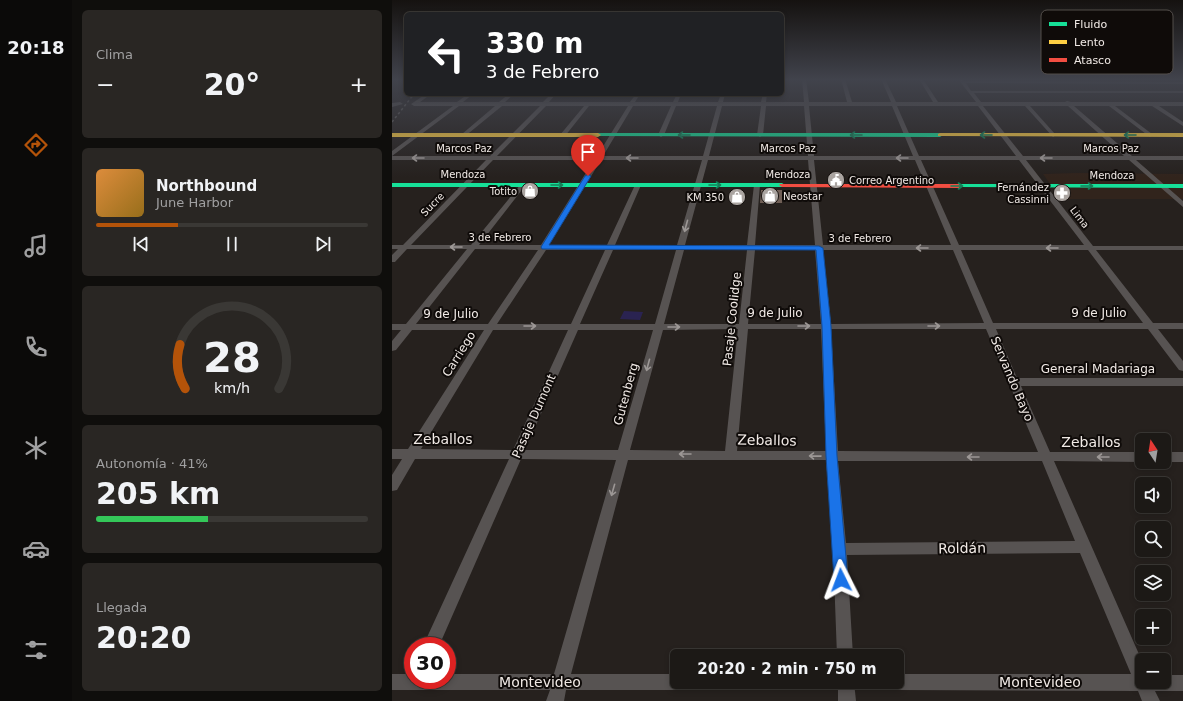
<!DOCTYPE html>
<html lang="es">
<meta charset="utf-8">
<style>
body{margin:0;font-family:"DejaVu Sans",sans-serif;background:#292623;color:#f1f3f6;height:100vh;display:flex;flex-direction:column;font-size:15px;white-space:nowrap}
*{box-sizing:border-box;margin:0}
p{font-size:13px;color:#a0a0a1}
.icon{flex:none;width:22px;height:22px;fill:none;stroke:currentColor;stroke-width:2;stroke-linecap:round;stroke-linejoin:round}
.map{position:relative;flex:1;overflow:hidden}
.panel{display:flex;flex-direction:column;gap:10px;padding:10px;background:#0f0e0c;width:320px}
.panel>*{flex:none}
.guide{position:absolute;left:12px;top:12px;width:380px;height:84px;border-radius:6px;box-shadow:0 2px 6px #0003,0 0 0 1px #3a3835;background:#202124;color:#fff;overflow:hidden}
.needle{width:26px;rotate:348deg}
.buttons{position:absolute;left:743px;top:433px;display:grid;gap:8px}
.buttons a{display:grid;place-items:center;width:36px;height:36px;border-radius:6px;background:#1c1916;box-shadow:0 2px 6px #0003,0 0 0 1px #3a3835;font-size:20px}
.speed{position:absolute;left:12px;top:637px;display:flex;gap:8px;font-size:20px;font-weight:700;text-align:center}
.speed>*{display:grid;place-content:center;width:52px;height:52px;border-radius:50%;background:#1c1916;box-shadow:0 2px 6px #0003,0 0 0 1px #3a3835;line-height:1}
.speed .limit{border:6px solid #d22;background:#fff;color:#111}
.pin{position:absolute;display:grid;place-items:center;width:34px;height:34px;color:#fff;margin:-41px -17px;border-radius:50% 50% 50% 0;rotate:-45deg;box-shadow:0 0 4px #0007}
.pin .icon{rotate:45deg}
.me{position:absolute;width:44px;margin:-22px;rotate:357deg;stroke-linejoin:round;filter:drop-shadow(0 0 3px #0008)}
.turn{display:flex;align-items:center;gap:14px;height:84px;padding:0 16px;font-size:18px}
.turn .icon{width:52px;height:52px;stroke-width:2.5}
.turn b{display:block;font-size:28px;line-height:34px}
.big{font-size:30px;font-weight:800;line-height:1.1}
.panel .tile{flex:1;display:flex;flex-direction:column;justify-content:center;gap:6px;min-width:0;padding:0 14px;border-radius:6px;background:#292623}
.panel .dial{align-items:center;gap:0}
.dial svg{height:104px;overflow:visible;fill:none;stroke:#3a3835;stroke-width:7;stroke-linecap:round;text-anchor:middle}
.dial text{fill:#f1f3f6;stroke:none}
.song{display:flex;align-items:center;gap:12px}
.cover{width:48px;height:48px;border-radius:6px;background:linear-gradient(135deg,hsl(30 70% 55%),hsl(40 70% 35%))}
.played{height:4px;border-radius:2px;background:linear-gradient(90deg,#b45309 30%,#3a3835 30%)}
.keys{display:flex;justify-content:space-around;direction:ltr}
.heat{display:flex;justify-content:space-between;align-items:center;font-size:22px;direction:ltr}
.charge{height:6px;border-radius:3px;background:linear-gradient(90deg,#34c759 41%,#3a3835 0)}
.trip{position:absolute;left:278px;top:649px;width:234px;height:40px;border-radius:6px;background:#1c1916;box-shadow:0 2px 6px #0003,0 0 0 1px #3a3835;font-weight:800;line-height:40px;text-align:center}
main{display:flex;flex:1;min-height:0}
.menu{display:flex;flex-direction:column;width:72px;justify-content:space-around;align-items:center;background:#0b0a09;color:#a0a0a1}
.menu .icon{width:28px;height:28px}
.menu .current{color:#b45309}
.menu b{font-size:18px;color:#f1f3f6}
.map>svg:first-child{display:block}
.built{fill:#31241c}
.green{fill:#2a2351}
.building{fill:#705f56}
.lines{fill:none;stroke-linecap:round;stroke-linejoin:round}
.street{fill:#575352;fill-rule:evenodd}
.fast{fill:#16e098;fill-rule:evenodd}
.slow{fill:#ffcf43;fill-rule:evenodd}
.jam{fill:#f24e42;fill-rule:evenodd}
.rail{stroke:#63605e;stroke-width:1.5;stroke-dasharray:2.5 2.5;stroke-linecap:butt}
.oneway{stroke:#138058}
.oneway2{stroke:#9c9795}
.route{fill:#1a73e8;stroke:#114b97}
.labels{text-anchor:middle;stroke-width:4;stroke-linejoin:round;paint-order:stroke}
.far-street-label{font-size:10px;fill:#f1eae6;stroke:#0f0b09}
.far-poi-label{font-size:10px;fill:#f1eae6;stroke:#0f0b09;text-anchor:end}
.street-label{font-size:12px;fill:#f1eae6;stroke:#0f0b09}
.near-street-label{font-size:14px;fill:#f1eae6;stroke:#0f0b09}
.key{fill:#0f0b09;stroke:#534e4b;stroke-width:1}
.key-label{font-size:11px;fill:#f1eae6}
</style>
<main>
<nav class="menu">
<b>20:18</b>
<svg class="icon current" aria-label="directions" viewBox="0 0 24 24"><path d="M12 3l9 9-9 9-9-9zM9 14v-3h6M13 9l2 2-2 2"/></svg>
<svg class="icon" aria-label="music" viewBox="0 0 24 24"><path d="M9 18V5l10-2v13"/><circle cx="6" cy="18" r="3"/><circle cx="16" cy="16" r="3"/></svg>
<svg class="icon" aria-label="phone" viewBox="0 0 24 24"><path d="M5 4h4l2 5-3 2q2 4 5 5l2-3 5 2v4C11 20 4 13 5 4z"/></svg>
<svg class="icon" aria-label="climate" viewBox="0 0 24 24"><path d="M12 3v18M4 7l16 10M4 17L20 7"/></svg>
<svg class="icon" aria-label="car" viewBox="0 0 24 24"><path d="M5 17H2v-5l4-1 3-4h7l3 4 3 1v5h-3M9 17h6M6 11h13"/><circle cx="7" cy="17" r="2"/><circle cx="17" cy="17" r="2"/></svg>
<svg class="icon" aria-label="filters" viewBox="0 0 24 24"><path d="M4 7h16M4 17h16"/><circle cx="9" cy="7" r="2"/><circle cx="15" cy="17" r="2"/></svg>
</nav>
<section class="panel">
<div class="tile"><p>Clima</p>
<div class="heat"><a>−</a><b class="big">20°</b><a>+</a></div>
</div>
<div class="tile">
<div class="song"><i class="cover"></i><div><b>Northbound</b><p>June Harbor</p></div></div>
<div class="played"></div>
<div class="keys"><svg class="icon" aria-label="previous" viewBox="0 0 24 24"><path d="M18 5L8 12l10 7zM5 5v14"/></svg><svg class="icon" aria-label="pause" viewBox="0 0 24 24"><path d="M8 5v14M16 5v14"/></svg><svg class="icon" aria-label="next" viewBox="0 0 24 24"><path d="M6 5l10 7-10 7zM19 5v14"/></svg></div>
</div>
<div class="tile dial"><svg viewBox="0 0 100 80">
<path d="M14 69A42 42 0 1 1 86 69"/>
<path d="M14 69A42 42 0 0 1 10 35" stroke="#b45309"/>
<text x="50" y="56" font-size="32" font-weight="700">28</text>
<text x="50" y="72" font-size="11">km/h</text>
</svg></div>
<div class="tile"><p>Autonomía · 41%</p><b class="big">205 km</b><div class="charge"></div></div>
<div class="tile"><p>Llegada</p><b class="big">20:20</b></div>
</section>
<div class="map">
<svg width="791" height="701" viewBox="0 0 791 701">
<rect width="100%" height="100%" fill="#26211e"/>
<path class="built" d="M685,173L791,174V199H669L651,174Z"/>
<path class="green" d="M232,311L251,312L248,320L228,319Z"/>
<path class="building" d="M369,190H390V203H368Z"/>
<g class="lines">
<g class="street">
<path d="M410,79H414L417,102H455L449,79H453L460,102H499L489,79H493L504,102H541L527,79H531L546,102H584L566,79H570L572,81L791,82V84L574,83L579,91H791V93H582L589,102H673L675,101L679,102H791V106H767L791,122V126L760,106H723L760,134L761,135L758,137L717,106H682L740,156H791V160H744L791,201V207L737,160H634L701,246H791V250H704L761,323H791V329H766L791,361V371L787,370L756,329H604L625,378H791V386H629L658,452H750V462L662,461L750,661V682H772V675H791V691H763L768,701H750L746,691L505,690L499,688L497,682H505V674H739L688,553L455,555L461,656H445L441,549L434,460H236L179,674H285V682H305L303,688L297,690H174L172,701H154L158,690H0V674H21V680H55V674H162L224,460L129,459L47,646H31L117,459H23L5,490L0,491V475L10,459H0V449H16L92,330H20L4,350L0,351V341L9,330H0V324H14L75,249H15L3,262H0V255L6,249H0V245H11L94,160H0V156H98L148,106H110L72,137L69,135L70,134L103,106H67L0,156V151L61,106H22L19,104L34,94H39L28,102H65L76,94H81L71,102H107L117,94H122L113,102H151L159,94H164L157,102H238L244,94H248L243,102H281L285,94H289L286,102H326L329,94H333L331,102H369L371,94H375L374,102H412ZM154,106H192L168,135L171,137L173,136L197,106H236L205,156H105ZM241,106H279L266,135L269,137L272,135L284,106H325L311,156H211ZM330,106H369L365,135L368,137L371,135L374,106H412L416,156H317ZM417,106H500L521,156H422ZM505,106H586L624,156H527ZM591,106H633L661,137L664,135L663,134L638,106H676L732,156H631ZM101,160H202L149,245H87L133,186V184H129L79,245H19ZM209,160H310L285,245H223L249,185L246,183L243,185L215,245H157ZM316,160H416L423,245H363L368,185L365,183L362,185L355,245H293ZM422,160H523L559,245H431ZM529,160H627L692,245H567ZM83,249L146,250L96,324H24ZM154,250H213L179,324H105ZM221,250H284L263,324H188ZM292,250H355L347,324H272ZM363,250H423L429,324H356ZM431,250H561L592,323L439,324ZM569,250H696L751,323H601ZM346,329L333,451L238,450L271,330ZM356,329H429L434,451H345ZM439,329H594L646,452L446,451ZM101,330H176L121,450L29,449ZM186,330H261L226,450H133ZM446,461H650L683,541L454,543Z"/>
<path d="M0,103L8,102L11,104L0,107Z"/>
<rect x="772" y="452" width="19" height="10"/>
<path d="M446,682H462L464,701H446Z"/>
</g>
<g class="fast">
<path d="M206,133H548L551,135L548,137L204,136V134Z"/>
<path d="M0,183H390L393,185L390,187H0Z"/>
<path d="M567,184H791V188L565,187V185Z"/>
</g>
<g class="slow">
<path d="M0,133H206L209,135L206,137H0Z"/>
<path d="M548,133H791V137L546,136V134Z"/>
</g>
<path class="jam" d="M388,184H567L570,186L567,188L390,187L387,185Z"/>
<path class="rail" d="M0,122L22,94"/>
</g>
<defs><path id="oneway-shaft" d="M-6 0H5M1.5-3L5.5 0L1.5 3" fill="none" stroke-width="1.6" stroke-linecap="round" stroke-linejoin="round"/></defs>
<g class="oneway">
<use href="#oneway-shaft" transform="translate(292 135) rotate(180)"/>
<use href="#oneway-shaft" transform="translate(464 135) rotate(180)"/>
<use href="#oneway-shaft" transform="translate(594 135) rotate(180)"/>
<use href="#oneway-shaft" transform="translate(738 135) rotate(180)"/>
<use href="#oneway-shaft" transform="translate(165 185)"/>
<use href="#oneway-shaft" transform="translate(323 185)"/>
<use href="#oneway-shaft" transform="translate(565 186)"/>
<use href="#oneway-shaft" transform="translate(695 186)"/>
</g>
<g class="oneway2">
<use href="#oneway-shaft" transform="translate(26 158) rotate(-180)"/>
<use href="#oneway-shaft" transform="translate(240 158) rotate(180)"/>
<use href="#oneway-shaft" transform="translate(510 158) rotate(180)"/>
<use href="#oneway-shaft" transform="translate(654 158) rotate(180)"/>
<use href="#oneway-shaft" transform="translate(294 226) rotate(105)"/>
<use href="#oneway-shaft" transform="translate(64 247) rotate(-180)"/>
<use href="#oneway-shaft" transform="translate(530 248) rotate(-180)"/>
<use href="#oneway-shaft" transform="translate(660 248) rotate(-180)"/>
<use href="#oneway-shaft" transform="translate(138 326)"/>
<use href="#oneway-shaft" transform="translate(412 326)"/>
<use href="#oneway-shaft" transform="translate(542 326)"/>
<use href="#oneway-shaft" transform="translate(282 327)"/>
<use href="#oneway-shaft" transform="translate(256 365) rotate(105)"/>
<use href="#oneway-shaft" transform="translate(293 454) rotate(180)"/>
<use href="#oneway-shaft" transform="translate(423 456) rotate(-179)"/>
<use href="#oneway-shaft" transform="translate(581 457) rotate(-180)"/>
<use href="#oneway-shaft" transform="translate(711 457) rotate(-180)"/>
<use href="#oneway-shaft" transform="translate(221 490) rotate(106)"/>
</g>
<linearGradient id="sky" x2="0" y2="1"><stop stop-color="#151210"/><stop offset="0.45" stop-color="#41434c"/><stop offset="1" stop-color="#41434c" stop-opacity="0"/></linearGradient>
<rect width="791" height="177" fill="url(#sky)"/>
<path class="route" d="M196,174L199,176L157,245L427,246L431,248L439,326L445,456L456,580L454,584L449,586L444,584L442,580L434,456L430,326L424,250L150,249L149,247L193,176Z"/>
<defs>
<symbol id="civic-disc" viewBox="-11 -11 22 22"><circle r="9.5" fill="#aaa4a0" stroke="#0f0b09"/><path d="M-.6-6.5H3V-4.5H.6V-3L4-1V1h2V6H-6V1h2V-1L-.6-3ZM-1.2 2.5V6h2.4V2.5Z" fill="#fff"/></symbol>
<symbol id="shop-disc" viewBox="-11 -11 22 22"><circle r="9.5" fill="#aaa4a0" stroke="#0f0b09"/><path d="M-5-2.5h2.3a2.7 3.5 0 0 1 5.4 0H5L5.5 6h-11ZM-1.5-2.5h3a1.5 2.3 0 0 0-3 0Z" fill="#fff"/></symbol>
<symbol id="pharmacy-disc" viewBox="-11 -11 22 22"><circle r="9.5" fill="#aaa4a0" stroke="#0f0b09"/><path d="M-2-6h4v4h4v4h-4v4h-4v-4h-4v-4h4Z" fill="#fff"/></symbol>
</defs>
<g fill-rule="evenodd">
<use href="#civic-disc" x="434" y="170" width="20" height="20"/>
<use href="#shop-disc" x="128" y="181" width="20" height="20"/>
<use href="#pharmacy-disc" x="660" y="183" width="20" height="20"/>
<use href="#shop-disc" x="368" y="186" width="20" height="20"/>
<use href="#shop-disc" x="335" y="187" width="20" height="20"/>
</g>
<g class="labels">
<g class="far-street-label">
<text x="72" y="152">Marcos Paz</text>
<text x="396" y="152">Marcos Paz</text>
<text x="719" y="152">Marcos Paz</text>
<text x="71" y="178">Mendoza</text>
<text x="396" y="178">Mendoza</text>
<text x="720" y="179">Mendoza</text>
<text transform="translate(40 204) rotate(-46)" y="4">Sucre</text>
<text transform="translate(688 217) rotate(52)" y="4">Lima</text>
<text x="108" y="241">3 de Febrero</text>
<text x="468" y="242">3 de Febrero</text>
</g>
<g class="far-poi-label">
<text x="457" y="184" text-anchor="start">Correo Argentino</text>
<text x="657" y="191">Fernández<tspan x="657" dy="12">Cassinni</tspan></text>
<text x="125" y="195">Totito</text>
<text x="391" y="200" text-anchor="start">Neostar</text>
<text x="332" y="201">KM 350</text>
</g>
<g class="street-label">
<text x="383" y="317">9 de Julio</text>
<text x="707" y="317">9 de Julio</text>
<text x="59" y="318">9 de Julio</text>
<text transform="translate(340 319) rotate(-84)" y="4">Pasaje Coolidge</text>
<text transform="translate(67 354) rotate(-58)" y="4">Carriego</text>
<text x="706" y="373">General Madariaga</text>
<text transform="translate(620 379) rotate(67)" y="4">Servando Bayo</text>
<text transform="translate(234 394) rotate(-75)" y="4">Gutenberg</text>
<text transform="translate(142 416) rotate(-66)" y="4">Pasaje Dumont</text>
</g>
<g class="near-street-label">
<text x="51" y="444">Zeballos</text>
<text transform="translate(375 440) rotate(1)" y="5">Zeballos</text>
<text x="699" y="447">Zeballos</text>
<text transform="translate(570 548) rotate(-1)" y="5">Roldán</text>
<text x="148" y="687">Montevideo</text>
<text x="648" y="687">Montevideo</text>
</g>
</g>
<rect x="649" y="10" width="132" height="64" rx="6" class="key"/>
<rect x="657" y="22" width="18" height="4" fill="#16e098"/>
<rect x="657" y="40" width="18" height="4" fill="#ffcf43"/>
<rect x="657" y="58" width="18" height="4" fill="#f24e42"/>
<g class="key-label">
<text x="682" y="28">Fluido</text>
<text x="682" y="46">Lento</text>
<text x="682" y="64">Atasco</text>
</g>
</svg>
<div class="buttons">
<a><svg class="needle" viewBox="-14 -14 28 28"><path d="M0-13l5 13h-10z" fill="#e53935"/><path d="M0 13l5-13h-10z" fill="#a0a0a1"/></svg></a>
<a><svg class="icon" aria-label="sound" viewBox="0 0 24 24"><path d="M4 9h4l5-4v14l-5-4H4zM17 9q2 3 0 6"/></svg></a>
<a><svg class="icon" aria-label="search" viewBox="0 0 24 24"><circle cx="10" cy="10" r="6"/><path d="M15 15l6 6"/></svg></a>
<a><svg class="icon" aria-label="layers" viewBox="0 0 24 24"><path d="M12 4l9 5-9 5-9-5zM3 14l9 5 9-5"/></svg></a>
<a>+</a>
<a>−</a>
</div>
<div class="speed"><div class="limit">30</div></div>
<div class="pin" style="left:196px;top:176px;background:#d93025"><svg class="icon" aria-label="arrive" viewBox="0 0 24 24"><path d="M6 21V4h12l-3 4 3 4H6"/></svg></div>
<svg class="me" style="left:449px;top:580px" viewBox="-20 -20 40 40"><path d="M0-17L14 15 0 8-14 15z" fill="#1a73e8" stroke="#fff" stroke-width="4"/></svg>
<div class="trip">20:20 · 2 min · 750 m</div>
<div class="guide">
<div class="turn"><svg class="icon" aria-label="left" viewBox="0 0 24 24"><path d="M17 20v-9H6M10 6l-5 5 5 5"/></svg><div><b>330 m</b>3 de Febrero</div></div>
</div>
</div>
</main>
